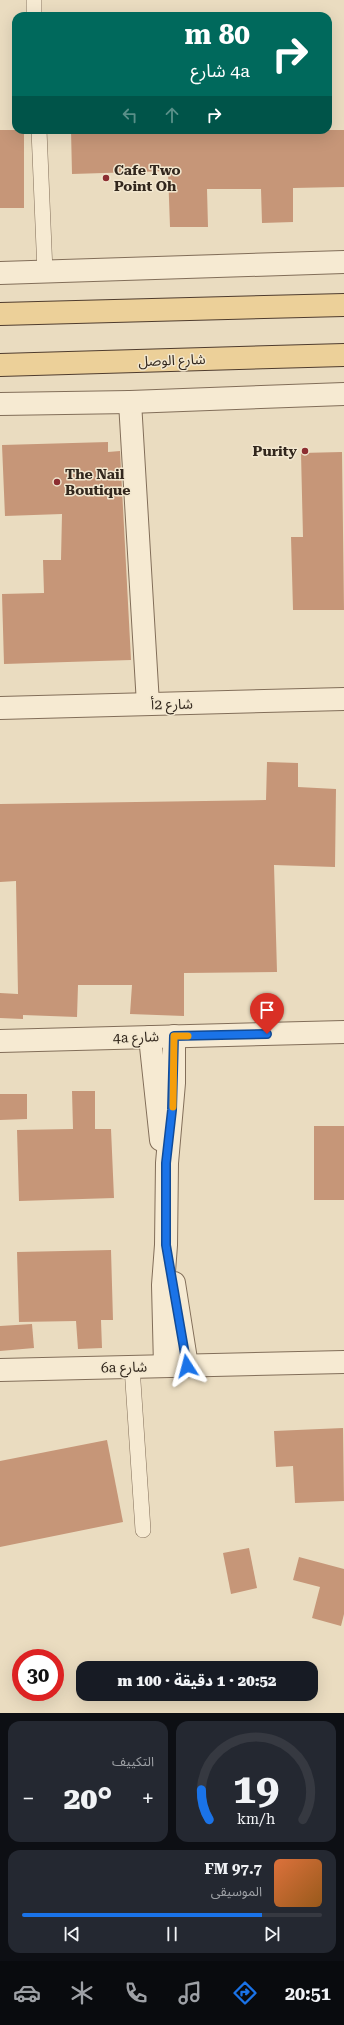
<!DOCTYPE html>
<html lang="ar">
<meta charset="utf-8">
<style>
body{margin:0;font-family:"Roboto Serif","Noto Sans Arabic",serif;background:#242831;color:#f1f3f6;direction:rtl;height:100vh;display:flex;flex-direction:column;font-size:15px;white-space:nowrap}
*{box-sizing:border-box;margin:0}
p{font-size:13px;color:#9ea1a6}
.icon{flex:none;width:22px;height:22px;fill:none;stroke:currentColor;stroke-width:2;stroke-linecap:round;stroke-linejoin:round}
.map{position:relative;height:1713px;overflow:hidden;direction:ltr}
.side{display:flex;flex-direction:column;gap:8px;padding:8px;background:#0d0f14;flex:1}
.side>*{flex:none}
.top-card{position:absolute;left:12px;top:12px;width:320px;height:122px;border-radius:12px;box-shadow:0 4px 16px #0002;direction:rtl;background:#00695c;color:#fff;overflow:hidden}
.speed{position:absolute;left:12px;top:1649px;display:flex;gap:8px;font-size:20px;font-weight:700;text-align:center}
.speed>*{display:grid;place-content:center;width:52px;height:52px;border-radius:50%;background:#171b24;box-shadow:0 4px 16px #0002;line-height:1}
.speed .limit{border:6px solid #d22;background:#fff;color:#111}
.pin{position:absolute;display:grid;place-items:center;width:34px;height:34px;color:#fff;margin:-41px -17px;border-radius:50% 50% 50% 0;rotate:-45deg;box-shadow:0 0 4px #0007}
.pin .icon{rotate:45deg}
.me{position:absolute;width:44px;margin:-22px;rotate:351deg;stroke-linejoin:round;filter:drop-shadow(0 0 3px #0008)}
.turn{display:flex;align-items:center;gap:14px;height:84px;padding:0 16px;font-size:18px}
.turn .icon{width:52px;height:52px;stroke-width:2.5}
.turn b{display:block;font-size:28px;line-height:34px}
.lanes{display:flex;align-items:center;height:38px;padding:0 16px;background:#0003;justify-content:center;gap:20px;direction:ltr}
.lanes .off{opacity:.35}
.big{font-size:30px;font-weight:800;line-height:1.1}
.side .tile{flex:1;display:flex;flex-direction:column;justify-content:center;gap:6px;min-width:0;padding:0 14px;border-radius:12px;background:#242831}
.side .dial{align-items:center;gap:0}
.dial svg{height:104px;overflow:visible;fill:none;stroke:#363941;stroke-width:7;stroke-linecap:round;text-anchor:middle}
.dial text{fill:#f1f3f6;stroke:none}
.song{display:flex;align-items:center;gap:12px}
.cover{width:48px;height:48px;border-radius:6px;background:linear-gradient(135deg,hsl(20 70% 55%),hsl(30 70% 35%))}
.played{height:4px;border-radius:2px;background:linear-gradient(90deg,#1a73e8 80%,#363941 80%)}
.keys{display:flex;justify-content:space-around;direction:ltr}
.heat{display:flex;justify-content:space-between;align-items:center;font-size:22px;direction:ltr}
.side .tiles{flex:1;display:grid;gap:8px;grid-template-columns:1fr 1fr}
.tile:last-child{grid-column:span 2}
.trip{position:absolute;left:76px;top:1661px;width:242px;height:40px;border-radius:12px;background:#171b24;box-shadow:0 4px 16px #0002;font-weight:800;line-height:40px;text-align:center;direction:rtl}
.tab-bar{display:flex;height:64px;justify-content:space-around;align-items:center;background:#090b0e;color:#9ea1a6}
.tab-bar .icon{width:28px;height:28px}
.tab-bar .selected{color:#1a73e8}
.tab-bar b{font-size:18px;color:#f1f3f6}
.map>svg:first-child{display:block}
.building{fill:#c69678}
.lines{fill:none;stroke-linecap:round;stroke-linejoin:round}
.lane-casing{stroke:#826e59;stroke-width:16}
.street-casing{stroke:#826e59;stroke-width:24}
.primary-casing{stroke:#4f3c2e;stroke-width:24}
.lane{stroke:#f6ead2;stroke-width:15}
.street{stroke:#f6ead2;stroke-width:22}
.primary{stroke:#ecd099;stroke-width:22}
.route-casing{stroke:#114b97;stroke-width:10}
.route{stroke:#1a73e8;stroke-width:7}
.slow{stroke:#f59e0b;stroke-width:7}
.poi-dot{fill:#8c2e31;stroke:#f2e7cf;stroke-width:1.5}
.labels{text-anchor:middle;stroke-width:3;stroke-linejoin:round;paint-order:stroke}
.poi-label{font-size:14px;font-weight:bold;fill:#32271d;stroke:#f2e7cf;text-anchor:start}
.street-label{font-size:14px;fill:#32271d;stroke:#f2e7cf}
</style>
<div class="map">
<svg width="344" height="1713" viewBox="0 0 344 1713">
<rect width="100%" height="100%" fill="#eadcc0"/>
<g class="building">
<rect x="0" y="130" width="24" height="78"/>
<path d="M71,130H344V187L293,188V222L262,223L261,189H207L208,227H170L168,171L72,174Z"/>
<path d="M108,442V452L120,451L131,660L4,664L2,594L44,593L43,560H61L62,514L5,516L2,445Z"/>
<path d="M342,452L344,610H293L291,537H303L301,453Z"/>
<path d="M267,762L298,763V787L336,789L335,867L274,865L277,972L184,973V1016L130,1014L132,985H78L77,1017L23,1015V1019L0,1018V993L18,994L16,881L0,882V804L266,800Z"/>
<path d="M72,1091H95V1129H111L114,1198L19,1201L17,1130L73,1129Z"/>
<path d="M0,1094H27V1119L0,1120Z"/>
<rect x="314" y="1126" width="30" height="74"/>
<path d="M111,1250L113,1320H101L102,1348L78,1349L76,1321L19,1322L17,1252Z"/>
<path d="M32,1324L34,1348L0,1351V1326Z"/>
<path d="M343,1428L344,1501L295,1503L293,1466L276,1467L274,1431Z"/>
<path d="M107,1440L123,1522L0,1547V1461Z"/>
<path d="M249,1548L257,1588L231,1594L223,1553Z"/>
<path d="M299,1557L344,1569V1614L341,1626L312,1618L320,1587L293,1580Z"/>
</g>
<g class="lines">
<defs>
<g id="lane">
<path d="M34,0V16"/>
<path d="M39,130L45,272"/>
<path d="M132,1367L143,1530"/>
</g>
<g id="street">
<path d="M0,273L344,262"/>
<path d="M130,402L148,704"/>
<path d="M0,404L130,402L344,394"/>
<path d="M0,708L344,699"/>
<path d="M150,1037L161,1140"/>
<path d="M0,1041L344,1032"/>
<path d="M174,1283L187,1366"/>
<path d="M165,1366L163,1285L166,1245L167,1163L174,1083V1036"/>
<path d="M0,1370L344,1362"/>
</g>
<g id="primary">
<path d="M0,314L344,305"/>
<path d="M0,365L344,355"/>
</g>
</defs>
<use href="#lane" class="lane-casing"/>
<use href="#street" class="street-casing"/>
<use href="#primary" class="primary-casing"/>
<use href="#lane" class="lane"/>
<use href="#street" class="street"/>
<use href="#primary" class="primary"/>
</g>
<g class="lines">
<defs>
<path id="route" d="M187,1366L166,1245V1163L172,1110L174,1036L267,1034"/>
</defs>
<use href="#route" class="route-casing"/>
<use href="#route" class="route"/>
<path class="slow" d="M173,1107L174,1036H188"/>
</g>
<g class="poi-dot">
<circle cx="106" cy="178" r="4"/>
<circle cx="305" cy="451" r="4"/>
<circle cx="57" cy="482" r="4"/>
</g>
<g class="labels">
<g class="poi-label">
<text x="114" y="175">Cafe Two<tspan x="114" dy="16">Point Oh</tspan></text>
<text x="297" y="456" text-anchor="end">Purity</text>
<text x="65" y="479">The Nail<tspan x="65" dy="16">Boutique</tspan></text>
</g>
<g class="street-label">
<text transform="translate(172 360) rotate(-2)" y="5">شارع الوصل</text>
<text transform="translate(172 704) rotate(-1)" y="5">شارع 2أ</text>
<text transform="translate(136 1037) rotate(-2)" y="5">4a شارع</text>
<text transform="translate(124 1367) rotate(-1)" y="5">6a شارع</text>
</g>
</g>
</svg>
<div class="speed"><div class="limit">30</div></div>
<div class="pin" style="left:267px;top:1034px;background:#d93025"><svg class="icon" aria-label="arrive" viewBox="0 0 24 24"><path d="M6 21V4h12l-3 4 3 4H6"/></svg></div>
<svg class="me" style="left:187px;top:1366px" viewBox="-20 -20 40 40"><path d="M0-17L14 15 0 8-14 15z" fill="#1a73e8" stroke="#fff" stroke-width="4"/></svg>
<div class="trip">20:52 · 1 دقيقة · 100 m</div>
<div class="top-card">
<div class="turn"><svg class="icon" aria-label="right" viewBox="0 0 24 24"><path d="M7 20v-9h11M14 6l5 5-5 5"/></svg><div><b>80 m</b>4a شارع</div></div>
<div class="lanes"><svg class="icon off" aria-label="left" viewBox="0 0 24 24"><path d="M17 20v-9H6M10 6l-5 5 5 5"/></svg><svg class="icon off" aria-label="ahead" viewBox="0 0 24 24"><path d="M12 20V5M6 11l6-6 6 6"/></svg><svg class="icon" aria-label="right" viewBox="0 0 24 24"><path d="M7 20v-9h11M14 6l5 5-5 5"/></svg></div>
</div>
</div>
<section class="side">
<div class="tiles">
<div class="tile dial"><svg viewBox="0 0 100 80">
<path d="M14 69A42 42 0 1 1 86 69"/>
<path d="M14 69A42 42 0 0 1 8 46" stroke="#1a73e8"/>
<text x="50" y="56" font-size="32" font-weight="700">19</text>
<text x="50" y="72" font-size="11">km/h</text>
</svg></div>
<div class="tile"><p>التكييف</p>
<div class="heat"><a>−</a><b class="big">20°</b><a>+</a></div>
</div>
<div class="tile">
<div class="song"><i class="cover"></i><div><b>97.7 FM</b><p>الموسيقى</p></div></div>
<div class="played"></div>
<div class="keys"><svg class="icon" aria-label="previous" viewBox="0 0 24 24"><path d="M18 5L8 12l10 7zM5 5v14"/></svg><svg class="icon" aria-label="pause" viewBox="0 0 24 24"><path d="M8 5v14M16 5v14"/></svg><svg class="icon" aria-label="next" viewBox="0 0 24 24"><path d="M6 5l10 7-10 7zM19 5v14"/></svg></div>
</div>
</div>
</section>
<nav class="tab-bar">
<b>20:51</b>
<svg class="icon selected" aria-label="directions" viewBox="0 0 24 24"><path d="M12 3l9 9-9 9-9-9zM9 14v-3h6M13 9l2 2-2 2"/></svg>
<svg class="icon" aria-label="music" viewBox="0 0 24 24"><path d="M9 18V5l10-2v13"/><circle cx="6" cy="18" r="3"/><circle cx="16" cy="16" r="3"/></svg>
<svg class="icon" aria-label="phone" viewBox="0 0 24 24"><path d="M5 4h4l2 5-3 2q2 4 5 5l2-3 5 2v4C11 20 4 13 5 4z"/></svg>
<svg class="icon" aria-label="climate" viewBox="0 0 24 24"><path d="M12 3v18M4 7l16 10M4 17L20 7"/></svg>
<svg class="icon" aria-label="car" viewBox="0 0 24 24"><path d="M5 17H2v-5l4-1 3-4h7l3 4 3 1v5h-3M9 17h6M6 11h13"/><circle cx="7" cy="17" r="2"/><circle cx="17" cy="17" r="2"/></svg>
</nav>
